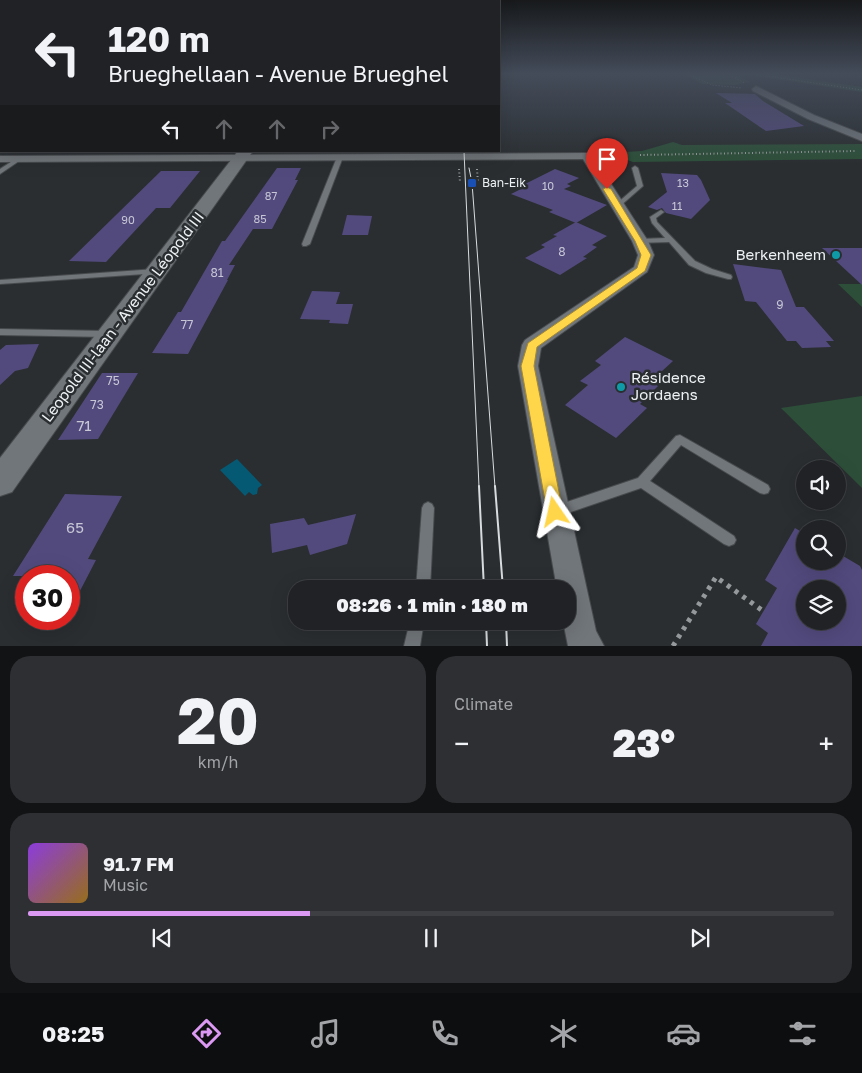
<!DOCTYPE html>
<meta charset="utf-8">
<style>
body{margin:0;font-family:"Golos Text",sans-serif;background:#2d2f32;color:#f1f3f6;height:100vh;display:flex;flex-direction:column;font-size:19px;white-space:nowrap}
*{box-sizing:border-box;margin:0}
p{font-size:16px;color:#a2a4a7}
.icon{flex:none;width:28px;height:28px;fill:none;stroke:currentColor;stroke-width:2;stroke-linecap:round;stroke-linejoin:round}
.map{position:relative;height:646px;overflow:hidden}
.details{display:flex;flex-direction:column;gap:10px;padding:10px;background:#121314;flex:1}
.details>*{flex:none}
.guide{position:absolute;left:0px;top:0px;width:500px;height:152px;box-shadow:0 5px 20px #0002,0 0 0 1px #3d3f42;background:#202225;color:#f1f3f6;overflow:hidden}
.buttons{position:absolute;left:796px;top:460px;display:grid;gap:10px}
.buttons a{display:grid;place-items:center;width:50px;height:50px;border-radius:50%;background:#202225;box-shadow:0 5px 20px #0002,0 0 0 1px #3d3f42;font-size:25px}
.speed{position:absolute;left:15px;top:565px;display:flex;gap:10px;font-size:25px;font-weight:700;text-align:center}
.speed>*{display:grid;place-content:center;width:65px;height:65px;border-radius:50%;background:#202225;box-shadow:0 5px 20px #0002,0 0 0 1px #3d3f42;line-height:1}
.speed .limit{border:8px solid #d22;background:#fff;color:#111}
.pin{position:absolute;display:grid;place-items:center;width:42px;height:42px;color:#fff;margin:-51px -21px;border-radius:50% 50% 50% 0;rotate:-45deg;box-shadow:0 0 5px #0007}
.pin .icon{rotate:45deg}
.me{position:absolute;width:55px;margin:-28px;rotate:349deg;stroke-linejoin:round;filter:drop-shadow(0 0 4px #0008)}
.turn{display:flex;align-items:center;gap:18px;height:105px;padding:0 25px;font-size:22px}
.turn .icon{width:65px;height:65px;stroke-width:2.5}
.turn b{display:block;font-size:35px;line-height:42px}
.lanes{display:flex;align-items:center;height:48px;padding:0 25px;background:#0003;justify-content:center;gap:25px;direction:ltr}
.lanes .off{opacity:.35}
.big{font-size:38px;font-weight:800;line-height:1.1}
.details .card{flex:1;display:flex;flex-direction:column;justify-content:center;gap:8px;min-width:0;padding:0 18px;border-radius:20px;background:#2d2f32}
.details .dial{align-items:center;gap:0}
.dial b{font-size:65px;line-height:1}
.song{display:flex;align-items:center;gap:15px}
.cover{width:60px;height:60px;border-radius:8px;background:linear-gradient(135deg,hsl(270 70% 55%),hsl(40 70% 35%))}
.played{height:5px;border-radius:2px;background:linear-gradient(90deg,#dc99f4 35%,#3d3f42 35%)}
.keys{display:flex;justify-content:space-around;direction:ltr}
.heat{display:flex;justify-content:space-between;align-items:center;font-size:28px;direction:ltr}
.details .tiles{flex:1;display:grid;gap:10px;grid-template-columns:1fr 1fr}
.card:last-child{grid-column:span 2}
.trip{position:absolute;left:288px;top:580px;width:288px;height:50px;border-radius:20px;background:#202225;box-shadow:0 5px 20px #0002,0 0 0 1px #3d3f42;font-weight:800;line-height:50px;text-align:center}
.dock{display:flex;height:80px;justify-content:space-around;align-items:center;background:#0d0e0f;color:#a2a4a7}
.dock .icon{width:35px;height:35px}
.dock .on{color:#dc99f4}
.dock b{font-size:22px;color:#f1f3f6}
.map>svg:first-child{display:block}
.green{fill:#2d4f39}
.water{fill:#055973}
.building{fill:#524a7d;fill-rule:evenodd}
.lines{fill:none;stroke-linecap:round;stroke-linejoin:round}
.service-casing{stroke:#484b4d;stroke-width:2}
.minor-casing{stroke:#484b4d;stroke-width:2}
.tertiary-casing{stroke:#484b4d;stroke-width:2}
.path-far2{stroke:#95999b;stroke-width:1;stroke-dasharray:1 2;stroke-linecap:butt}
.path-far1{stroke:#95999b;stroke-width:2;stroke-dasharray:1 2.5;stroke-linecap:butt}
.path{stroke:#95999b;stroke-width:5;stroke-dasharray:4 5.5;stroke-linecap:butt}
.service{fill:#71767a;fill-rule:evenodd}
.minor{fill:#71767a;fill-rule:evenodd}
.tertiary{fill:#71767a;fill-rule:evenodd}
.tram-far1{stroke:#d9dcde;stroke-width:1}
.tram{stroke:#d9dcde;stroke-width:2}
.route{fill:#ffd54a;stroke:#a68a30}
.transit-dot{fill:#1a4fb4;stroke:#2a2e31;stroke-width:2}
.culture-dot{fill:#0f9aa8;stroke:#2a2e31;stroke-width:2}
.labels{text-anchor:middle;stroke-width:5;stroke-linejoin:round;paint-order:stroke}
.far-number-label{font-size:11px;fill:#c7c7d6}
.far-poi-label{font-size:12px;fill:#eef1f3;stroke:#2a2e31;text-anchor:start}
.number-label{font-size:12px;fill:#c7c7d6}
.poi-label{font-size:15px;fill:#eef1f3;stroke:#2a2e31;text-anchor:end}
.street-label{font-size:15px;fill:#eef1f3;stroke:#2a2e31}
.near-number-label{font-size:15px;fill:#c7c7d6}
</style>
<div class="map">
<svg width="862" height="646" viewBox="0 0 862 646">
<rect width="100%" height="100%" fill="#2a2e31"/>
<g class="green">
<path d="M685,74H773L862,87V92L748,75L740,77L750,82L735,85L702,84Z"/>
<path d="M673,142L682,145L862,144V159L633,162L607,153L642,151Z"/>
<path d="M838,284H862V307Z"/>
<path d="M862,396V488L781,408Z"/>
</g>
<path class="water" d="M237,459L262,485L258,488L257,494L253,495L249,492L245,496L220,470Z"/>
<g class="building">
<path d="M716,93L755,94L763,101L804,126L766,131L725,103H732Z"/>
<path d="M277,168H301L295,180H298L272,229H253L229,265H235L227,280H228L188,354L152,353L178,312H181L222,241H225Z"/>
<path d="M555,169L579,178L567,184L571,186L564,189L607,205L576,223L549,212L553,210L511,194L529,185L525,184Z"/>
<path d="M161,171H200L170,208H156L106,262L69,261Z"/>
<path d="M661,173L697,175L701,180L710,200L691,219L666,213L662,208L657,210L648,207L667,192Z"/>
<path d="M347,215L372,216L368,235H342Z"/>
<path d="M576,222L607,236L592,245L597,247L583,257L587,258L560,275L525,258L545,247L541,245L557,236L553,235Z"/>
<path d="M822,248H862V285Z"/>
<path d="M733,264L781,270L796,307H804L834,341H826L831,347L802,348L796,341H787L756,302L745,301Z"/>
<path d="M312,291L340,292L336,304H353L348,324L329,323L330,320L300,319Z"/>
<path d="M625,337L673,361L650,382L658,386L640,404L647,408L616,438L565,405L588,385L580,381L601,365L595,361Z"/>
<path d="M39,344L28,368L15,371L0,385V350L6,345Z"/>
<path d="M102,373H138L98,439L58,440Z"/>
<path d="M65,494L122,496L88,559L96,560L69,612V576H13Z"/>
<path d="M356,514L347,544L310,555L307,545L272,553L270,524L304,518L308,525Z"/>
<path d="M795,528L805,534V561H838V553L860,566L862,570V646H761L768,633L756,624L777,588L765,580ZM805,589H838V621H805Z"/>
</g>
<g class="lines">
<defs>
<g id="service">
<path d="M340,155L343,157L310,244L306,246H303L302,244L337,157Z"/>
<path d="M17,158L22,159L0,174V169Z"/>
<path d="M635,166L638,168L643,186L619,207H615V205L637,186L632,168Z"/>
<path d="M661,210L664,212L656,218L657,222L695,261L712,269L731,275L732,277L731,279H728L706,273L689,265L669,242L637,243V239H640L665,238L652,223L650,217Z"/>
<path d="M156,269L160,271L159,273L0,284V280Z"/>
<path d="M0,329L107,331L111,334L107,337L0,335Z"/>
<path d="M680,435L768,485L770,489L768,493L764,494L760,493L681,445L650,481L734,536L736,540L734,544L729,546L724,544L641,488L559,516L555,514L553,510L555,506L638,478L676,436Z"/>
<path d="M428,502L432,504L434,508L430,589H416L422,508L424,504Z"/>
<path d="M410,621H424L420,646H404Z"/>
</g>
<g id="minor">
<path d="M756,86L814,115L862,134V141L808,119L753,91L752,89Z"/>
<path d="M587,153L593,156L648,241L654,255L647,272L541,348L538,366L596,631L604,646H568L563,621H566V589H557L518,366L522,345L525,340L634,267L638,255L632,241L583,159L0,162V156Z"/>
</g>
<path id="tertiary" d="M238,151H253L12,492L0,496V458Z"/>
</defs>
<use href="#service" class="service-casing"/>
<use href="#minor" class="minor-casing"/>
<use href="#tertiary" class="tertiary-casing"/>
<g class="path-far2">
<path d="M688,74L712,85L742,88"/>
<path d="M727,74L745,83"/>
<path d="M754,74L862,90"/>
</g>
<g class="path-far1">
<path d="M640,155L856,151"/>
<path d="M605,156H629"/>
<path d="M459,169L460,182"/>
<path d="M477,169L478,183"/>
</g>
<path class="path" d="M673,646L716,577L763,611"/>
<use href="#service" class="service"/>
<use href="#minor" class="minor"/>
<use href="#tertiary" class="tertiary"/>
<g class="tram-far1">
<path d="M464,151L479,487"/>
<path d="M469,168L472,183L495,487"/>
</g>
<g class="tram">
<path d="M479,486L484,589"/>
<path d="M495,486L503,589"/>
<path d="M486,621L487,646"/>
<path d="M506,621L507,646"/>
</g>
</g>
<linearGradient id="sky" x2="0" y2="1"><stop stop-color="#17191b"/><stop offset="0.45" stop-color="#444c5a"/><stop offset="1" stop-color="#444c5a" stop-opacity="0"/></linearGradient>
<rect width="862" height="164" fill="url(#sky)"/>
<path class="route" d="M607,187L611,189L651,255L645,271L537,347L534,366L563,512L561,517L555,519L549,517L547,512L521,366L528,343L637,268L641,255L635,241L603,189Z"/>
<rect class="transit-dot" x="467" y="178" width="10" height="10" rx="2.5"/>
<g class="culture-dot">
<circle cx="836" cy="255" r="5"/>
<circle cx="621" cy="387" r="5"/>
</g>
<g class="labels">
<g class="far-number-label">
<text x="683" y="187">13</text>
<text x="548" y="190">10</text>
<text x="271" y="200">87</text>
<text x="677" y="210">11</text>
<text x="260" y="223">85</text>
<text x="128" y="224">90</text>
</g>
<g class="far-poi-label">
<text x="482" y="187">Ban-Eik</text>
</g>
<g class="number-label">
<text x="562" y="256">8</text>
<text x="217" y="277">81</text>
<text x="780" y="309">9</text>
<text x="187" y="329">77</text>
<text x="113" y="385">75</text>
<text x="97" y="409">73</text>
</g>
<g class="poi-label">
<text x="826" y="260">Berkenheem</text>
<text x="631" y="383" text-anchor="start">Résidence<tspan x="631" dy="17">Jordaens</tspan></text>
</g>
<g class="street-label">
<text transform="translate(123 317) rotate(-53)" y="5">Leopold III-laan - Avenue Léopold III</text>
</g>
<g class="near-number-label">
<text x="84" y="431">71</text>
<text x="75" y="533">65</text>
</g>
</g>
</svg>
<div class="buttons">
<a><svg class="icon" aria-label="sound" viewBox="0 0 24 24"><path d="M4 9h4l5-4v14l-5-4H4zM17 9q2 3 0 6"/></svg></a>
<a><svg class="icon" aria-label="search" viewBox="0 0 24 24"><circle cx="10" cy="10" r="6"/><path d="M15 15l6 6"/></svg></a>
<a><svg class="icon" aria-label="layers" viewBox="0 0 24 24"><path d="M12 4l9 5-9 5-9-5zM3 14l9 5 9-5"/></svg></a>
</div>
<div class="speed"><div class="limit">30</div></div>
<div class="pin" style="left:607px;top:189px;background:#d93025"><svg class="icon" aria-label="arrive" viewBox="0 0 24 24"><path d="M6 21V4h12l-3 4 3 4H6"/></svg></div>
<svg class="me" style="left:555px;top:512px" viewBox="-20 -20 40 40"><path d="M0-17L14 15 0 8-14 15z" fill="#ffd54a" stroke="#fff" stroke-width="4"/></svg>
<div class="trip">08:26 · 1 min · 180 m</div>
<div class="guide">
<div class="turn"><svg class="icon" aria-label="left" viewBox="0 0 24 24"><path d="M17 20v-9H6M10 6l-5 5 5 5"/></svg><div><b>120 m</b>Brueghellaan - Avenue Brueghel</div></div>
<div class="lanes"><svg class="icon" aria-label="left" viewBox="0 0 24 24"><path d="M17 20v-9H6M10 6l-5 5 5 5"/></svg><svg class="icon off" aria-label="ahead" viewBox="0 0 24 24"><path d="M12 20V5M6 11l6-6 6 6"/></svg><svg class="icon off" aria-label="ahead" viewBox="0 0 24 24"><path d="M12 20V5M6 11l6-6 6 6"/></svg><svg class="icon off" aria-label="right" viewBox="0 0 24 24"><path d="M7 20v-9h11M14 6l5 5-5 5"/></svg></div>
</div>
</div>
<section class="details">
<div class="tiles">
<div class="card dial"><b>20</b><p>km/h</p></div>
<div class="card"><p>Climate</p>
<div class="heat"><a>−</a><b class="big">23°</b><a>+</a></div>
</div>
<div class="card">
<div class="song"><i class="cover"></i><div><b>91.7 FM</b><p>Music</p></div></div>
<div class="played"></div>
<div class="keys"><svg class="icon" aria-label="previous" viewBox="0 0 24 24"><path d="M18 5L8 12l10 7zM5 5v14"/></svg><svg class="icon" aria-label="pause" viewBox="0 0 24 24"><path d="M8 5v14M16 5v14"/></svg><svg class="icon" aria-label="next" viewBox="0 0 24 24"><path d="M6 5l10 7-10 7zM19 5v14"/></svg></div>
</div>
</div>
</section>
<nav class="dock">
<b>08:25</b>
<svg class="icon on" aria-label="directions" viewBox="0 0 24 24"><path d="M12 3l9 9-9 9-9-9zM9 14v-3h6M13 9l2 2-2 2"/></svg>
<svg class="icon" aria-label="music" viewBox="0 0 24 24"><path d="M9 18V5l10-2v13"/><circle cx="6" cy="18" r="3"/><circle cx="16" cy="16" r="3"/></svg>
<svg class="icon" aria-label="phone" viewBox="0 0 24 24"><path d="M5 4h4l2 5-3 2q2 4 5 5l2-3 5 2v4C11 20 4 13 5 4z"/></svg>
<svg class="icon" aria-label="climate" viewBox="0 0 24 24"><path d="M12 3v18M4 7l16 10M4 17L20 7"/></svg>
<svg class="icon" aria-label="car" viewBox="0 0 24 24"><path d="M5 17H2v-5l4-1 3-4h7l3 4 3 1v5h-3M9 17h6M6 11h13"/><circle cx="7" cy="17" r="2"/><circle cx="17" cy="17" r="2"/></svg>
<svg class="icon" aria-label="filters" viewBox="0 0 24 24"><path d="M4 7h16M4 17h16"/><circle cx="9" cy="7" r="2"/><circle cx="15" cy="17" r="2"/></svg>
</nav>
